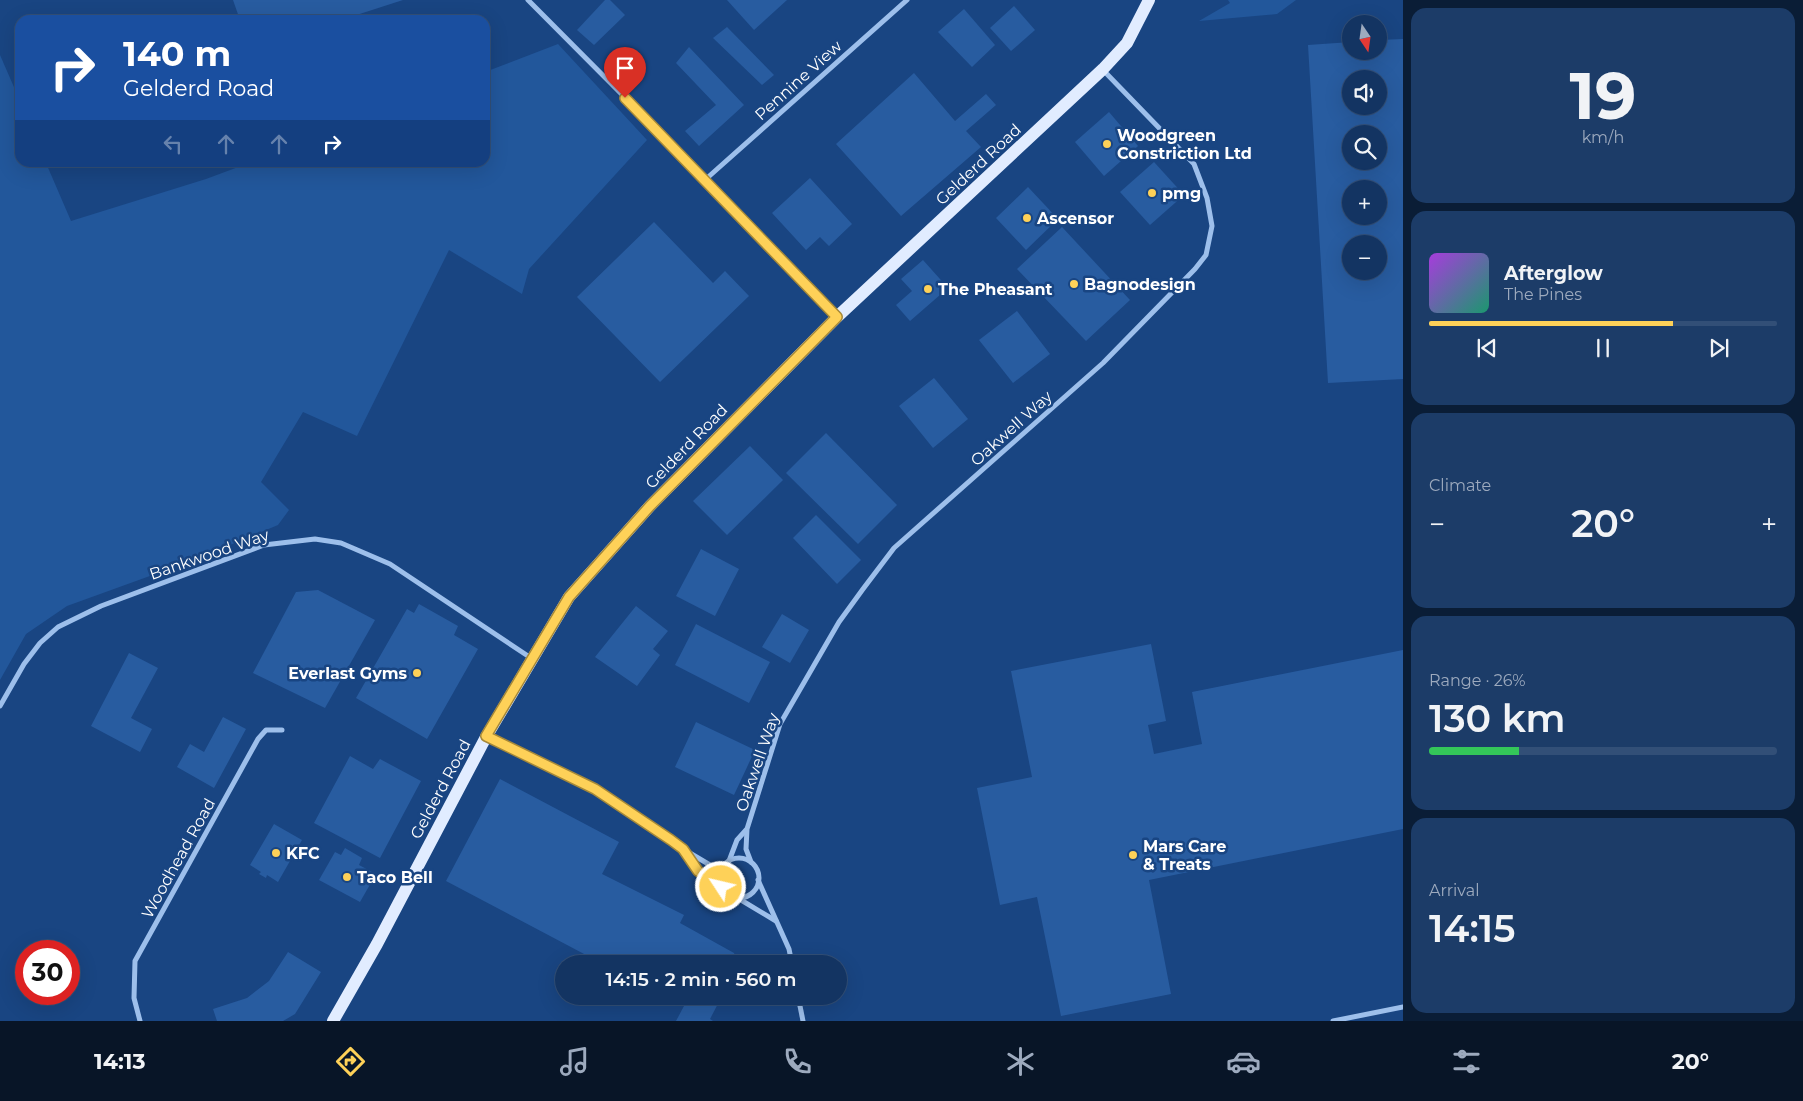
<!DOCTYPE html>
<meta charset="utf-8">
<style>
body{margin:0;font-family:Montserrat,sans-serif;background:#1c3c68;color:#f1f3f6;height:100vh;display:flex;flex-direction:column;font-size:19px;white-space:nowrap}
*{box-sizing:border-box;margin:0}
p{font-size:16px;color:#9daabe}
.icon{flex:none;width:28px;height:28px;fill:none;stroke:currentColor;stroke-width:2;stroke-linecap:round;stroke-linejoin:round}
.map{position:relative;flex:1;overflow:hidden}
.details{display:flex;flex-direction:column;gap:8px;padding:8px;background:#0a1d36;width:400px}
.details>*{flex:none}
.banner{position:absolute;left:15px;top:15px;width:475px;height:152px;border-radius:15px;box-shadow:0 5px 20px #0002,0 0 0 1px #324f77;background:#1a4fa0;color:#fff;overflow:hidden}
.needle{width:32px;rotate:167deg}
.controls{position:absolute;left:1342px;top:15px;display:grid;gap:10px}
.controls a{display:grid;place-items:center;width:45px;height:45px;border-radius:50%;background:#133462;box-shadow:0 5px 20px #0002,0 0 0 1px #324f77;font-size:25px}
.speed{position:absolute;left:15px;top:940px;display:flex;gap:10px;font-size:25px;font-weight:700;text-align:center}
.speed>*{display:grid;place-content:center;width:65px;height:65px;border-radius:50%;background:#133462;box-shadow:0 5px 20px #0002,0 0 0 1px #324f77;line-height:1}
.speed .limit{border:8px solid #d22;background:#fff;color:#111}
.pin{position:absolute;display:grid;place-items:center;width:42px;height:42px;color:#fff;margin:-51px -21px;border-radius:50% 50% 50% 0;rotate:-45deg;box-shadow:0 0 5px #0007}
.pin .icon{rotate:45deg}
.me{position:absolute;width:55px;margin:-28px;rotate:305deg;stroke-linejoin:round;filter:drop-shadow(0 0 4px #0008)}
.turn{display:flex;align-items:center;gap:18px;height:105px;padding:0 25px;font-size:22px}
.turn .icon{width:65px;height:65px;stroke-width:2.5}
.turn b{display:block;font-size:35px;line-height:42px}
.lanes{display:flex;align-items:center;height:48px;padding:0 25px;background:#0003;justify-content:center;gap:25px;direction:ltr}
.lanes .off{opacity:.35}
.big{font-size:38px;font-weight:600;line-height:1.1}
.details .card{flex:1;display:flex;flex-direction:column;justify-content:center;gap:8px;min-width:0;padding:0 18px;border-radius:15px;background:#1c3c68}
.details .dial{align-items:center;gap:0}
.dial b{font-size:65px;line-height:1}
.song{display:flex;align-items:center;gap:15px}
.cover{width:60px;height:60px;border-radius:8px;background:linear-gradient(135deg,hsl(280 70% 55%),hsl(160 70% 35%))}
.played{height:5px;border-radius:2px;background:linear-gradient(90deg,#fed158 70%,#324f77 70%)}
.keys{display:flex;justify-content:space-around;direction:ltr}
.heat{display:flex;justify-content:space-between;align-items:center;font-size:28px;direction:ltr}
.charge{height:8px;border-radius:4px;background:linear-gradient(90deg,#34c759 26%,#324f77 0)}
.trip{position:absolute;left:555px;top:955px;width:292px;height:50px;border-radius:25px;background:#133462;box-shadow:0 5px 20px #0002,0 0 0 1px #324f77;font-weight:600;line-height:50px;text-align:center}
.tab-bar{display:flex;height:80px;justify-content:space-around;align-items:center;background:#081527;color:#9daabe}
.tab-bar .icon{width:35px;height:35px}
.tab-bar .current{color:#fed158}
.tab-bar b{font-size:22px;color:#f1f3f6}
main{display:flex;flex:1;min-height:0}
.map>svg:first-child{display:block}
.green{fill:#22579b}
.building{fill:#285ca0;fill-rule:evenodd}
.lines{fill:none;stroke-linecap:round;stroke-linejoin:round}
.street{stroke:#9dbfeb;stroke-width:5}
.primary{stroke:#e1ecff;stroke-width:12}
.route-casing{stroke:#a58839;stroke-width:12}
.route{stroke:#fed158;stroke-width:9}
.poi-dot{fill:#fed158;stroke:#194582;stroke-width:2}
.labels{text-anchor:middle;stroke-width:5;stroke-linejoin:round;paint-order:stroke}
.street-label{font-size:16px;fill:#fff;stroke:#194582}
.poi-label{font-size:16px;font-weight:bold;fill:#fff;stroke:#194582;text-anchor:start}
</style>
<main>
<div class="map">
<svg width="1403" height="1021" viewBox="0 0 1403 1021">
<rect width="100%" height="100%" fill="#194582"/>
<g class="green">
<path d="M1228,0H1296L1277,14L1199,21L1230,3Z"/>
<path d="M558,44L647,140L529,269L522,294L449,250L357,436L303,412L261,482L289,510L278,525L194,560L67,606L26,634L0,680V55L20,101V162L46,163L71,221L206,179L249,163L485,162V72Z"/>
</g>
<g class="building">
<path d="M233,0H403L341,20H240Z"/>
<path d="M605,0H610L625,15L594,45L577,30Z"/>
<path d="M727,0H787L754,30Z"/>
<path d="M1014,6L1035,30L1011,51L990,28Z"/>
<path d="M964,9L995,45L972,67L938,32Z"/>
<path d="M727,27L774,75L762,85L713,38Z"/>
<path d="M1403,39V379L1328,383L1308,45L1351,42V51H1379V40ZM1351,79H1379V106H1351ZM1351,134H1379V161H1351ZM1351,189H1379V216H1351ZM1351,244H1379V271H1351Z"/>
<path d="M689,47L744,105L699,146L685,131L716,105L676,63Z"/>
<path d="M914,73L955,121L986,94L996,105L966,131L981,147L901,216L836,144Z"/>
<path d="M1109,112L1138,146L1104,176L1075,142Z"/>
<path d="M1154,162L1184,195L1150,225L1120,192Z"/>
<path d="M810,178L852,224L829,246L820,237L806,250L772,213Z"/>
<path d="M1028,187L1058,219L1026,250L996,218Z"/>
<path d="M654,222L713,283L725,271L749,296L660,382L577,297Z"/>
<path d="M1062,227L1130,300L1086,341L1017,269Z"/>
<path d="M923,260L948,288L910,321L896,305L912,291L901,279Z"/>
<path d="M1017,311L1050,354L1013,383L979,340Z"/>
<path d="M934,378L968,419L933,448L899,406Z"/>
<path d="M826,433L897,505L858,544L786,473Z"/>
<path d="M750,446L783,480L727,535L693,501Z"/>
<path d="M816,515L861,560L837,584L793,538Z"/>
<path d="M701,549L739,569L715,616L676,596Z"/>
<path d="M318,590L375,620L325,708L253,673L296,592Z"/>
<path d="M419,604L458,626L454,635L478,649L427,739L356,698L407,609L414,613Z"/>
<path d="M636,606L668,631L653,649L660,655L637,686L595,657Z"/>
<path d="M782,614L809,630L790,663L762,647Z"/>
<path d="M696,624L770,662L749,703L675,665Z"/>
<path d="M1151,644L1166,721L1148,725L1154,754L1202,744L1192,692L1403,650V829L1149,880L1171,994L1061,1016L1037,897L1000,905L977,788L1032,777L1011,671Z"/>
<path d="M129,653L158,668L131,718L152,729L140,752L91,726Z"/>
<path d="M223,717L246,729L214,788L177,767L190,744L204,752Z"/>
<path d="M696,722L755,750L734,795L675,767Z"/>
<path d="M350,756L373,769L380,759L421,781L380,858L314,823Z"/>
<path d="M500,779L619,842L602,874L684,915L680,923L734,953L738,964H603L446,881Z"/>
<path d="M274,824L302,840L278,882L267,875L266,878L259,874L261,872L250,865Z"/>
<path d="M345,848L362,858L359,865L376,874L360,902L319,880L335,852L341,855Z"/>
<path d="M288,952L321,972L295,1014L283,1021H217L213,1009L247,998L269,981Z"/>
<path d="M665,996H722L710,1019L713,1021H676L684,1006Z"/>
</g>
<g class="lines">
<g class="street">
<path d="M528,0L706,179L837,316"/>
<path d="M706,179L907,0"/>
<path d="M0,706L24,664L40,643L58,627L101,606L264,545L315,539L341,543L390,564L531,658"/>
<path d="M486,737L595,789L683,849L710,865L721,869"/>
<path d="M684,850L698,871L721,887"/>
<circle cx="739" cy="878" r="20"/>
<path d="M729,861L737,840L746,830"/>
<path d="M751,862L746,849L747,829L780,724L839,622L863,589L894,548L1103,363L1195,269L1206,255L1212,226L1207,198L1194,164L1103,70"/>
<path d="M758,880L789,949L792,964"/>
<path d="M736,897L776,921"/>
<path d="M798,996L803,1021"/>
<path d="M140,1021L134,998L135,961L258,739L266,730H282"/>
<path d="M1333,1021L1403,1007"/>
</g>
<path class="primary" d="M333,1021L377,944L486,737L569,597L650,506L837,317L1103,69L1127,43L1149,0"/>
</g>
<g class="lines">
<defs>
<path id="route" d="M625,98L837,317L650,506L569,597L486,736L595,789L671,840L683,849L698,871L721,887"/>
</defs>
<use href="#route" class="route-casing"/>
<use href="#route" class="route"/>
</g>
<g class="poi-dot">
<circle cx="1107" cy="144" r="5"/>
<circle cx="1152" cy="193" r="5"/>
<circle cx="1027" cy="218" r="5"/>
<circle cx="1074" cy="284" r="5"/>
<circle cx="928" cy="289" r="5"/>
<circle cx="417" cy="673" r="5"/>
<circle cx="276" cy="853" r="5"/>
<circle cx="1133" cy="855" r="5"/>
<circle cx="347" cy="877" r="5"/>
</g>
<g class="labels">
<g class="street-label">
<text transform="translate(798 80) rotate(-42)" y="6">Pennine View</text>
<text transform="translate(978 164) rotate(-43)" y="6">Gelderd Road</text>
<text transform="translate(1011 428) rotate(-42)" y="6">Oakwell Way</text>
<text transform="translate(686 446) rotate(-46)" y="6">Gelderd Road</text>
<text transform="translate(209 554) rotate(-19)" y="6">Bankwood Way</text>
<text transform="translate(757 762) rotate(-71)" y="6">Oakwell Way</text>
<text transform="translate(440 789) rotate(-62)" y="6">Gelderd Road</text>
<text transform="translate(178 858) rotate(-61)" y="6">Woodhead Road</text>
</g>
<g class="poi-label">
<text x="1117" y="141">Woodgreen<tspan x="1117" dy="18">Constriction Ltd</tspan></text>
<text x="1162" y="199">pmg</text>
<text x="1037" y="224">Ascensor</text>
<text x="1084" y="290">Bagnodesign</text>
<text x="938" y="295">The Pheasant</text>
<text x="407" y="679" text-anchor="end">Everlast Gyms</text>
<text x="1143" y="852">Mars Care<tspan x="1143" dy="18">&amp; Treats</tspan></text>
<text x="286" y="859">KFC</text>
<text x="357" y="883">Taco Bell</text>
</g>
</g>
</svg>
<div class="controls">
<a><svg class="needle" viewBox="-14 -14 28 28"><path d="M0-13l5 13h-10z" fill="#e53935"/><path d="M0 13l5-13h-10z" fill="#9daabe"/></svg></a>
<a><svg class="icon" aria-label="sound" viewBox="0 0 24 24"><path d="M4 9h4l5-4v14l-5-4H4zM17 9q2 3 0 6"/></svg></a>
<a><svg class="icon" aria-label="search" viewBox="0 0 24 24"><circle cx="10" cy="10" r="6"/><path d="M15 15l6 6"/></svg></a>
<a>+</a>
<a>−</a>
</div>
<div class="speed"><div class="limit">30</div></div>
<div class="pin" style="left:625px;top:98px;background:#d93025"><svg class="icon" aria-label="arrive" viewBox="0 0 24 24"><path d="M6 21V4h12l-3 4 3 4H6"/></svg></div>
<svg class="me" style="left:721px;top:887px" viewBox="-20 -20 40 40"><circle r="17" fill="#fed158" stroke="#fff" stroke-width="3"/><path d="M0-11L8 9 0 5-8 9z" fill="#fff"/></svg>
<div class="trip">14:15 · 2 min · 560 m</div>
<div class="banner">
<div class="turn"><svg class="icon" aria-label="right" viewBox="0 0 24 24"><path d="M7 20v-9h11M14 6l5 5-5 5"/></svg><div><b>140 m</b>Gelderd Road</div></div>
<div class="lanes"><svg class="icon off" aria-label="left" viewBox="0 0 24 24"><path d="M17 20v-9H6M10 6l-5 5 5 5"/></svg><svg class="icon off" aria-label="ahead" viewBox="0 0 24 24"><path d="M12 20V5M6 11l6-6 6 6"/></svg><svg class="icon off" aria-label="ahead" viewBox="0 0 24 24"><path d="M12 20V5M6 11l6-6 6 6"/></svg><svg class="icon" aria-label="right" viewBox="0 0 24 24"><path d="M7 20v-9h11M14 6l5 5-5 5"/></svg></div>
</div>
</div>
<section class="details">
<div class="card dial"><b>19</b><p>km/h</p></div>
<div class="card">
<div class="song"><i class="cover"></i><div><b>Afterglow</b><p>The Pines</p></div></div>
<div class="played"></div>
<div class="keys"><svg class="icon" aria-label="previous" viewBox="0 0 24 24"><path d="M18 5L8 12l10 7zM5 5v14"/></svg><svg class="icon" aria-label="pause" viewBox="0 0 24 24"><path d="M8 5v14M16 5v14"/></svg><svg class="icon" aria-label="next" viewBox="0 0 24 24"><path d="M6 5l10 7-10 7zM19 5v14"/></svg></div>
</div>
<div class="card"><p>Climate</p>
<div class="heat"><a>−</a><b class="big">20°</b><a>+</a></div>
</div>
<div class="card"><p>Range · 26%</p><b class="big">130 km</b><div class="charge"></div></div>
<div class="card"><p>Arrival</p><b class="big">14:15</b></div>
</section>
</main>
<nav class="tab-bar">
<b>14:13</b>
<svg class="icon current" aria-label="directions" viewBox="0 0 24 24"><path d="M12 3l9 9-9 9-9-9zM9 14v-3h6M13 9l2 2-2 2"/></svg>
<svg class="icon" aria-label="music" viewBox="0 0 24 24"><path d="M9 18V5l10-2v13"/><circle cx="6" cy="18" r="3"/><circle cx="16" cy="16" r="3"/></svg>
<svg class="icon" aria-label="phone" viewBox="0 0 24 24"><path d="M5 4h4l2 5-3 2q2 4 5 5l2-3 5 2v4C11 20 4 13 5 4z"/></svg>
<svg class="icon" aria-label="climate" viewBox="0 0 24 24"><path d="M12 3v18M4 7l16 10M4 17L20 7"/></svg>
<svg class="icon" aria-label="car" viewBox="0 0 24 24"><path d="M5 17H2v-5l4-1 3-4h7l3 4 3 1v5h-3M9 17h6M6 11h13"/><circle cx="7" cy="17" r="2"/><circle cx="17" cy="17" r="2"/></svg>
<svg class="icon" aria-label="filters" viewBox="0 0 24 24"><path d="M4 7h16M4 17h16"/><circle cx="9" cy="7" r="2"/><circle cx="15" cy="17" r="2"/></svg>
<b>20°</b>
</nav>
